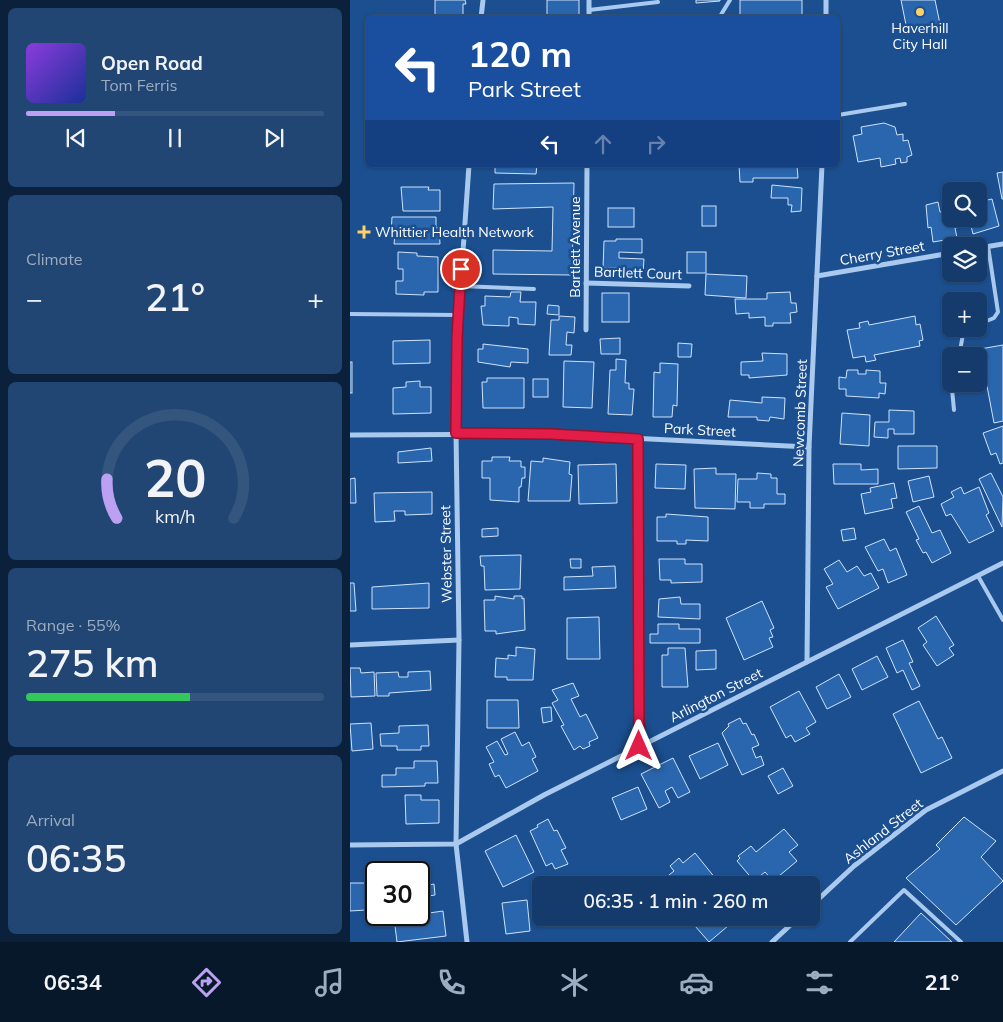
<!DOCTYPE html>
<meta charset="utf-8">
<style>
body{margin:0;font-family:Mulish,sans-serif;background:#214673;color:#f1f3f6;height:100vh;display:flex;flex-direction:column;font-size:19px;white-space:nowrap}
*{box-sizing:border-box;margin:0}
p{font-size:16px;color:#9dadc1}
.icon{flex:none;width:28px;height:28px;fill:none;stroke:currentColor;stroke-width:2;stroke-linecap:round;stroke-linejoin:round}
.map{position:relative;flex:1;overflow:hidden}
.drawer{display:flex;flex-direction:column;gap:8px;padding:8px;background:#0b203b;width:350px}
.drawer>*{flex:none}
.guide{position:absolute;left:15px;top:15px;width:475px;height:152px;border-radius:8px;box-shadow:0 1px 4px #0004,0 0 0 1px #33557e;background:#1a4fa0;color:#fff;overflow:hidden}
.controls{position:absolute;left:592px;top:182px;display:grid;gap:10px}
.controls a{display:grid;place-items:center;width:45px;height:45px;border-radius:8px;background:#143b6b;box-shadow:0 1px 4px #0004,0 0 0 1px #33557e;font-size:25px}
.speed{position:absolute;left:15px;top:861px;display:flex;gap:10px;font-size:25px;font-weight:700;text-align:center}
.speed>*{display:grid;place-content:center;width:65px;height:65px;border-radius:50%;background:#143b6b;box-shadow:0 1px 4px #0004,0 0 0 1px #33557e;line-height:1}
.speed .limit{border:2px solid #111;border-radius:8px;background:#fff;color:#111}
.pin{position:absolute;display:grid;place-items:center;width:42px;height:42px;color:#fff;margin:-21px;border:2px solid #fff;border-radius:50%;box-shadow:0 1px 5px #0007}
.me{position:absolute;width:55px;margin:-28px;rotate:0deg;stroke-linejoin:round;filter:drop-shadow(0 0 4px #0008)}
.turn{display:flex;align-items:center;gap:18px;height:105px;padding:0 20px;font-size:22px}
.turn .icon{width:65px;height:65px;stroke-width:2.5}
.turn b{display:block;font-size:35px;line-height:42px}
.lanes{display:flex;align-items:center;height:48px;padding:0 20px;background:#0003;justify-content:center;gap:25px;direction:ltr}
.lanes .off{opacity:.35}
.big{font-size:38px;font-weight:600;line-height:1.1}
.drawer .tile{flex:1;display:flex;flex-direction:column;justify-content:center;gap:8px;min-width:0;padding:0 18px;border-radius:8px;background:#214673}
.drawer .dial{align-items:center;gap:0}
.dial svg{height:130px;overflow:visible;fill:none;stroke:#33557e;stroke-width:7;stroke-linecap:round;text-anchor:middle}
.dial text{fill:#f1f3f6;stroke:none}
.song{display:flex;align-items:center;gap:15px}
.cover{width:60px;height:60px;border-radius:8px;background:linear-gradient(135deg,hsl(270 70% 55%),hsl(230 70% 35%))}
.played{height:5px;border-radius:2px;background:linear-gradient(90deg,#bca0f2 30%,#33557e 30%)}
.keys{display:flex;justify-content:space-around;direction:ltr}
.heat{display:flex;justify-content:space-between;align-items:center;font-size:28px;direction:ltr}
.charge{height:8px;border-radius:4px;background:linear-gradient(90deg,#34c759 55%,#33557e 0)}
.trip{position:absolute;left:182px;top:876px;width:288px;height:50px;border-radius:8px;background:#143b6b;box-shadow:0 1px 4px #0004,0 0 0 1px #33557e;font-weight:600;line-height:50px;text-align:center}
.tab-bar{display:flex;height:80px;justify-content:space-around;align-items:center;background:#08182b;color:#9dadc1}
.tab-bar .icon{width:35px;height:35px}
.tab-bar .active{color:#bca0f2}
.tab-bar b{font-size:22px;color:#f1f3f6}
main{display:flex;flex:1;min-height:0}
.map>svg:first-child{display:block}
.building{fill:#2a66ad;stroke:#cfe3fa}
.lines{fill:none;stroke-linecap:round;stroke-linejoin:round}
.service{stroke:#a9c9ee;stroke-width:4}
.minor{stroke:#a9c9ee;stroke-width:5}
.route-casing{stroke:#92132f;stroke-width:12}
.route{stroke:#e11d48;stroke-width:9}
.poi-dot{fill:#ffd166;stroke:#1b4f8f;stroke-width:2}
.labels{text-anchor:middle;stroke-width:5;stroke-linejoin:round;paint-order:stroke}
.poi-label{font-size:14px;fill:#fff;stroke:#1b4f8f}
.street-label{font-size:14px;fill:#fff;stroke:#1b4f8f}
</style>
<main>
<section class="drawer">
<div class="tile">
<div class="song"><i class="cover"></i><div><b>Open Road</b><p>Tom Ferris</p></div></div>
<div class="played"></div>
<div class="keys"><svg class="icon" aria-label="previous" viewBox="0 0 24 24"><path d="M18 5L8 12l10 7zM5 5v14"/></svg><svg class="icon" aria-label="pause" viewBox="0 0 24 24"><path d="M8 5v14M16 5v14"/></svg><svg class="icon" aria-label="next" viewBox="0 0 24 24"><path d="M6 5l10 7-10 7zM19 5v14"/></svg></div>
</div>
<div class="tile"><p>Climate</p>
<div class="heat"><a>−</a><b class="big">21°</b><a>+</a></div>
</div>
<div class="tile dial"><svg viewBox="0 0 100 80">
<path d="M14 69A42 42 0 1 1 86 69"/>
<path d="M14 69A42 42 0 0 1 8 45" stroke="#bca0f2"/>
<text x="50" y="56" font-size="32" font-weight="700">20</text>
<text x="50" y="72" font-size="11">km/h</text>
</svg></div>
<div class="tile"><p>Range · 55%</p><b class="big">275 km</b><div class="charge"></div></div>
<div class="tile"><p>Arrival</p><b class="big">06:35</b></div>
</section>
<div class="map">
<svg width="653" height="942" viewBox="0 0 653 942">
<rect width="100%" height="100%" fill="#1b4f8f"/>
<g class="building">
<path d="M85,0H115L116,4H113V18H85Z"/>
<rect x="197" y="0" width="32" height="18"/>
<path d="M346,0H370V1L346,3Z"/>
<rect x="390" y="0" width="62" height="18"/>
<path d="M551,0H585L590,24L557,30Z"/>
<path d="M534,123L545,127L547,135L553,134V141L558,140L562,155L557,157V162L551,163L550,158L545,159L546,164L531,167L530,158L508,162L503,136L512,134L511,127Z"/>
<path d="M145,165H187L186,174L145,173Z"/>
<path d="M389,165H447L448,178H403V182H390Z"/>
<path d="M653,172V199H652L647,173Z"/>
<path d="M224,183L222,275L143,274V250L202,251L203,207L143,209L144,184Z"/>
<path d="M422,185L452,188L451,211L441,212L442,205H438V198H421Z"/>
<path d="M51,187H79L78,190H90V211H53Z"/>
<path d="M642,199L649,226L623,234L619,219H629V202Z"/>
<path d="M601,200V219H609L611,227L605,228L607,238L583,242L581,227L578,228L576,205L588,202L590,212L596,211L593,201Z"/>
<rect x="352" y="206" width="14" height="20"/>
<rect x="258" y="208" width="26" height="19"/>
<path d="M42,217H86V228L89,227L90,244H44L45,234H41Z"/>
<path d="M266,239H292V253L269,252V258L294,259L293,273L270,272V268H253L254,241H266Z"/>
<path d="M48,252L67,253V256L88,257V292H74V295L46,294V281H53V269H48Z"/>
<rect x="337" y="252" width="19" height="21"/>
<path d="M356,274L397,276L396,298L355,295Z"/>
<path d="M161,292H171L170,302H186L185,325L168,324V318L159,317V326L133,325L131,306H135V296L160,297Z"/>
<path d="M440,292L441,303H446L447,312L440,313L441,323H423V326H415V317L399,318V313L386,314L385,299H417V293Z"/>
<rect x="252" y="293" width="27" height="29"/>
<path d="M198,305L209,306V315L197,314Z"/>
<path d="M209,316L225,317L224,333L217,332L216,345H222L221,355H199L201,320H209Z"/>
<path d="M565,316L566,325L570,324L573,340L569,341L570,346L524,355L526,360L516,362L515,356L503,358L497,330L510,328L509,323L518,321L519,325Z"/>
<path d="M270,338V354H251L250,339Z"/>
<path d="M80,340V363L43,364V341Z"/>
<path d="M328,343L342,344L341,357H328Z"/>
<path d="M133,344L178,349V363L161,362L160,367L128,362V349H133Z"/>
<path d="M653,345V421L644,423L630,349Z"/>
<path d="M412,353L437,354V375L399,378V375H391V362L413,361Z"/>
<path d="M266,359L276,360L275,383H279V389H284L282,415L258,414L260,370H266Z"/>
<path d="M214,361L244,362L242,408L213,407Z"/>
<rect x="0" y="362" width="2" height="31"/>
<path d="M310,363L328,364L327,406L323,405L322,417H303L304,372L310,373Z"/>
<path d="M497,370H508V374H516V370L530,371V383H536L535,394L529,393V398L496,396V389H489V377L496,378Z"/>
<path d="M137,378H174V408H133L132,382H137Z"/>
<rect x="183" y="379" width="15" height="18"/>
<path d="M70,381V387H81V413L43,414V388L56,387V382Z"/>
<path d="M412,397L435,398L434,419L420,417L419,421L407,420V417H378L380,400L412,403Z"/>
<path d="M539,410L564,411V434H544V429H538V438L524,437L525,422H539Z"/>
<path d="M492,413L520,415L519,446L490,444Z"/>
<path d="M653,426V463L650,464L646,453L641,455L633,433Z"/>
<path d="M548,446H587V468L548,469Z"/>
<path d="M81,448L82,461L48,463V452Z"/>
<path d="M142,457H160L159,461H171V467H175V478H172L171,487H169V502L140,500V478H132V461H142Z"/>
<path d="M193,458L220,462L219,474L222,475L220,501H178L181,461L193,462Z"/>
<path d="M266,464L267,503L229,504L228,465Z"/>
<path d="M306,464L336,465L335,489L305,488Z"/>
<path d="M483,464H511V470L528,469V484H484Z"/>
<path d="M366,468V474H386L385,509L345,508L344,469Z"/>
<path d="M407,473L421,474V478H427V494H435V504H414V508H400V502H387L388,479H407Z"/>
<path d="M641,473L653,497L652,527L629,479Z"/>
<path d="M579,476L584,497L563,502L558,481Z"/>
<path d="M5,478L6,503H0V479Z"/>
<path d="M544,483L547,498L541,499L543,508L515,514L511,494L521,492L520,488Z"/>
<path d="M611,487L614,494L629,487L639,513L636,515L644,531L619,543L601,514L596,516L591,504L604,497L601,492Z"/>
<path d="M82,492V514L55,515V511H44L45,521L25,522L24,493Z"/>
<path d="M569,506L582,533L590,530L601,553L582,563L576,552L573,553L566,540L569,539L556,512Z"/>
<path d="M316,514L358,517V541L336,540V544H327V541H307V517H316Z"/>
<path d="M148,528V536L132,537V529Z"/>
<path d="M504,528L506,539L493,541L491,530Z"/>
<path d="M534,539L540,551L546,548L557,575L538,583L533,569L528,571L515,547Z"/>
<path d="M171,555L170,589L135,590L134,566H131L130,556Z"/>
<path d="M220,559H231V568H221Z"/>
<path d="M309,559H335V564H352V582L321,583V580H310Z"/>
<path d="M489,560L497,572L507,566L514,576L521,573L529,588L488,609L476,587L483,584L474,569Z"/>
<path d="M265,566L266,588L214,590V577L243,576L242,567Z"/>
<path d="M0,583H4L6,611H0Z"/>
<path d="M79,583V608L22,609V587Z"/>
<path d="M145,596L164,599V596H172V599L174,598L175,630L146,634V631H135L134,600H145Z"/>
<path d="M330,597L331,604H350V619L308,617L309,599Z"/>
<path d="M412,601L424,628L420,630L423,637L419,638L423,647L394,660L376,618Z"/>
<path d="M586,616L604,645L599,648L604,655L587,666L573,645L577,642L568,628Z"/>
<path d="M249,617L250,659H217V618Z"/>
<path d="M308,624H329V629H350V643H300V634H308Z"/>
<path d="M553,640L563,662L559,663L570,686L562,690L553,670L547,673L536,648Z"/>
<path d="M166,647L185,649L183,680H157V677H145L146,658L158,659V655L166,656Z"/>
<path d="M318,648H335L338,687H312V655H318Z"/>
<path d="M366,650V669L346,670V651Z"/>
<path d="M527,656L538,677L512,690L502,669Z"/>
<path d="M0,668H10L11,673L24,672L25,696L1,697Z"/>
<path d="M80,671L81,690L39,693V696H27L26,673L48,672L49,677H58V672Z"/>
<path d="M489,674L501,697L477,709L466,687Z"/>
<path d="M223,683L229,696L221,699L230,717L236,714L248,738L239,742L240,746L233,749L230,746L224,750L211,726L214,725L202,703L208,700L202,690Z"/>
<path d="M449,691L466,722L456,728L460,734L445,742L441,735L436,738L420,707Z"/>
<path d="M137,700H168L169,728H137Z"/>
<path d="M569,701L588,739L592,737L602,758L571,773L543,714Z"/>
<path d="M201,707L202,721L193,723L191,708Z"/>
<path d="M390,718L393,724L396,723L402,735L404,734L409,745L402,748L406,758L411,756L414,765L392,775L372,733L379,726L378,724Z"/>
<path d="M21,723L23,749L2,751L0,724Z"/>
<path d="M78,725L79,746H71V750H47V746H31L30,734L49,733V726Z"/>
<path d="M165,732L172,746L179,742L186,757L182,759L188,771L156,788L149,775L145,777L139,764L144,762L136,747L147,741L155,755L158,754L151,739Z"/>
<path d="M368,743L378,765L350,779L339,756Z"/>
<path d="M323,758L340,792L328,798L322,787L315,791L320,802L309,808L291,774Z"/>
<path d="M64,761H87L88,783H75V786L32,787V775H46V768H64Z"/>
<path d="M433,768L443,786L428,794L418,776Z"/>
<path d="M288,787L297,809L271,820L262,798Z"/>
<path d="M55,795H71V800H89V823L56,824Z"/>
<path d="M614,817L646,841L631,857L653,881L606,925L556,878L590,849L586,845Z"/>
<path d="M198,819L204,831L207,830L216,848L211,850L218,864L205,869L202,863L196,866L180,831L188,827L187,825Z"/>
<path d="M434,829L448,845L439,852L447,861L423,881L415,872L404,881L387,861L390,858L388,856L401,846L406,852Z"/>
<path d="M166,835L184,872L153,887L135,851Z"/>
<path d="M345,853L370,884L311,885L309,883L324,871L320,866L329,858L333,863Z"/>
<path d="M66,868L67,871L78,870L79,885L84,884L85,895L78,896L79,910L69,911V872H48V869Z"/>
<path d="M0,883H15L16,910L0,911Z"/>
<path d="M177,900L180,931L156,934L152,903Z"/>
<path d="M93,911L96,936L47,942L44,918Z"/>
<path d="M571,913L602,942H544Z"/>
<path d="M338,918H371L378,926L359,942Z"/>
</g>
<g class="lines">
<g class="service">
<path d="M239,10L308,2"/>
<path d="M369,18L380,0"/>
<path d="M488,115L555,104"/>
<path d="M110,286L184,289"/>
<path d="M0,314L108,315"/>
<path d="M629,324L644,318L648,312L638,246"/>
<path d="M609,356L614,329"/>
<path d="M601,379L604,410"/>
<path d="M628,576L653,620"/>
<path d="M500,942L554,890L611,942"/>
</g>
<g class="minor">
<path d="M476,0V18"/>
<path d="M131,18L133,0"/>
<path d="M239,18V0"/>
<path d="M629,248L653,244"/>
<path d="M467,276L601,253"/>
<path d="M236,283L339,286"/>
<path d="M236,330L237,165"/>
<path d="M0,435L201,434L459,447"/>
<path d="M288,439L289,746"/>
<path d="M0,645L109,640"/>
<path d="M457,662L459,447L472,165"/>
<path d="M0,845L106,844L194,795L653,563"/>
<path d="M461,906L504,866L576,810L653,771"/>
<path d="M117,942L106,844L109,640L106,433L107,338L119,165"/>
<path d="M422,942L448,918"/>
</g>
</g>
<g class="lines">
<defs>
<path id="route" d="M111,269L107,338L106,433L201,434L288,439L289,746"/>
</defs>
<use href="#route" class="route-casing"/>
<use href="#route" class="route"/>
</g>
<g class="poi-dot">
<circle cx="570" cy="12" r="5"/>
<path d="M11.5 224.5h5v5h5v5h-5v5h-5v-5h-5v-5h5z"/>
</g>
<g class="labels">
<g class="poi-label">
<text x="570" y="33">Haverhill<tspan x="570" dy="16">City Hall</tspan></text>
<text x="25" y="237" text-anchor="start">Whittier Health Network</text>
</g>
<g class="street-label">
<text transform="translate(225 247) rotate(-90)" y="5">Bartlett Avenue</text>
<text transform="translate(532 253) rotate(-10)" y="5">Cherry Street</text>
<text transform="translate(288 273) rotate(2)" y="5">Bartlett Court</text>
<text transform="translate(450 413) rotate(-88)" y="5">Newcomb Street</text>
<text transform="translate(350 430) rotate(3)" y="5">Park Street</text>
<text transform="translate(96 554) rotate(-91)" y="5">Webster Street</text>
<text transform="translate(366 695) rotate(-27)" y="5">Arlington Street</text>
<text transform="translate(533 831) rotate(-38)" y="5">Ashland Street</text>
</g>
</g>
</svg>
<div class="controls">
<a><svg class="icon" aria-label="search" viewBox="0 0 24 24"><circle cx="10" cy="10" r="6"/><path d="M15 15l6 6"/></svg></a>
<a><svg class="icon" aria-label="layers" viewBox="0 0 24 24"><path d="M12 4l9 5-9 5-9-5zM3 14l9 5 9-5"/></svg></a>
<a>+</a>
<a>−</a>
</div>
<div class="speed"><div class="limit">30</div></div>
<div class="pin" style="left:111px;top:269px;background:#d93025"><svg class="icon" aria-label="arrive" viewBox="0 0 24 24"><path d="M6 21V4h12l-3 4 3 4H6"/></svg></div>
<svg class="me" style="left:289px;top:746px" viewBox="-20 -20 40 40"><path d="M0-17L14 15 0 8-14 15z" fill="#e11d48" stroke="#fff" stroke-width="4"/></svg>
<div class="trip">06:35 · 1 min · 260 m</div>
<div class="guide">
<div class="turn"><svg class="icon" aria-label="left" viewBox="0 0 24 24"><path d="M17 20v-9H6M10 6l-5 5 5 5"/></svg><div><b>120 m</b>Park Street</div></div>
<div class="lanes"><svg class="icon" aria-label="left" viewBox="0 0 24 24"><path d="M17 20v-9H6M10 6l-5 5 5 5"/></svg><svg class="icon off" aria-label="ahead" viewBox="0 0 24 24"><path d="M12 20V5M6 11l6-6 6 6"/></svg><svg class="icon off" aria-label="right" viewBox="0 0 24 24"><path d="M7 20v-9h11M14 6l5 5-5 5"/></svg></div>
</div>
</div>
</main>
<nav class="tab-bar">
<b>06:34</b>
<svg class="icon active" aria-label="directions" viewBox="0 0 24 24"><path d="M12 3l9 9-9 9-9-9zM9 14v-3h6M13 9l2 2-2 2"/></svg>
<svg class="icon" aria-label="music" viewBox="0 0 24 24"><path d="M9 18V5l10-2v13"/><circle cx="6" cy="18" r="3"/><circle cx="16" cy="16" r="3"/></svg>
<svg class="icon" aria-label="phone" viewBox="0 0 24 24"><path d="M5 4h4l2 5-3 2q2 4 5 5l2-3 5 2v4C11 20 4 13 5 4z"/></svg>
<svg class="icon" aria-label="climate" viewBox="0 0 24 24"><path d="M12 3v18M4 7l16 10M4 17L20 7"/></svg>
<svg class="icon" aria-label="car" viewBox="0 0 24 24"><path d="M5 17H2v-5l4-1 3-4h7l3 4 3 1v5h-3M9 17h6M6 11h13"/><circle cx="7" cy="17" r="2"/><circle cx="17" cy="17" r="2"/></svg>
<svg class="icon" aria-label="filters" viewBox="0 0 24 24"><path d="M4 7h16M4 17h16"/><circle cx="9" cy="7" r="2"/><circle cx="15" cy="17" r="2"/></svg>
<b>21°</b>
</nav>
